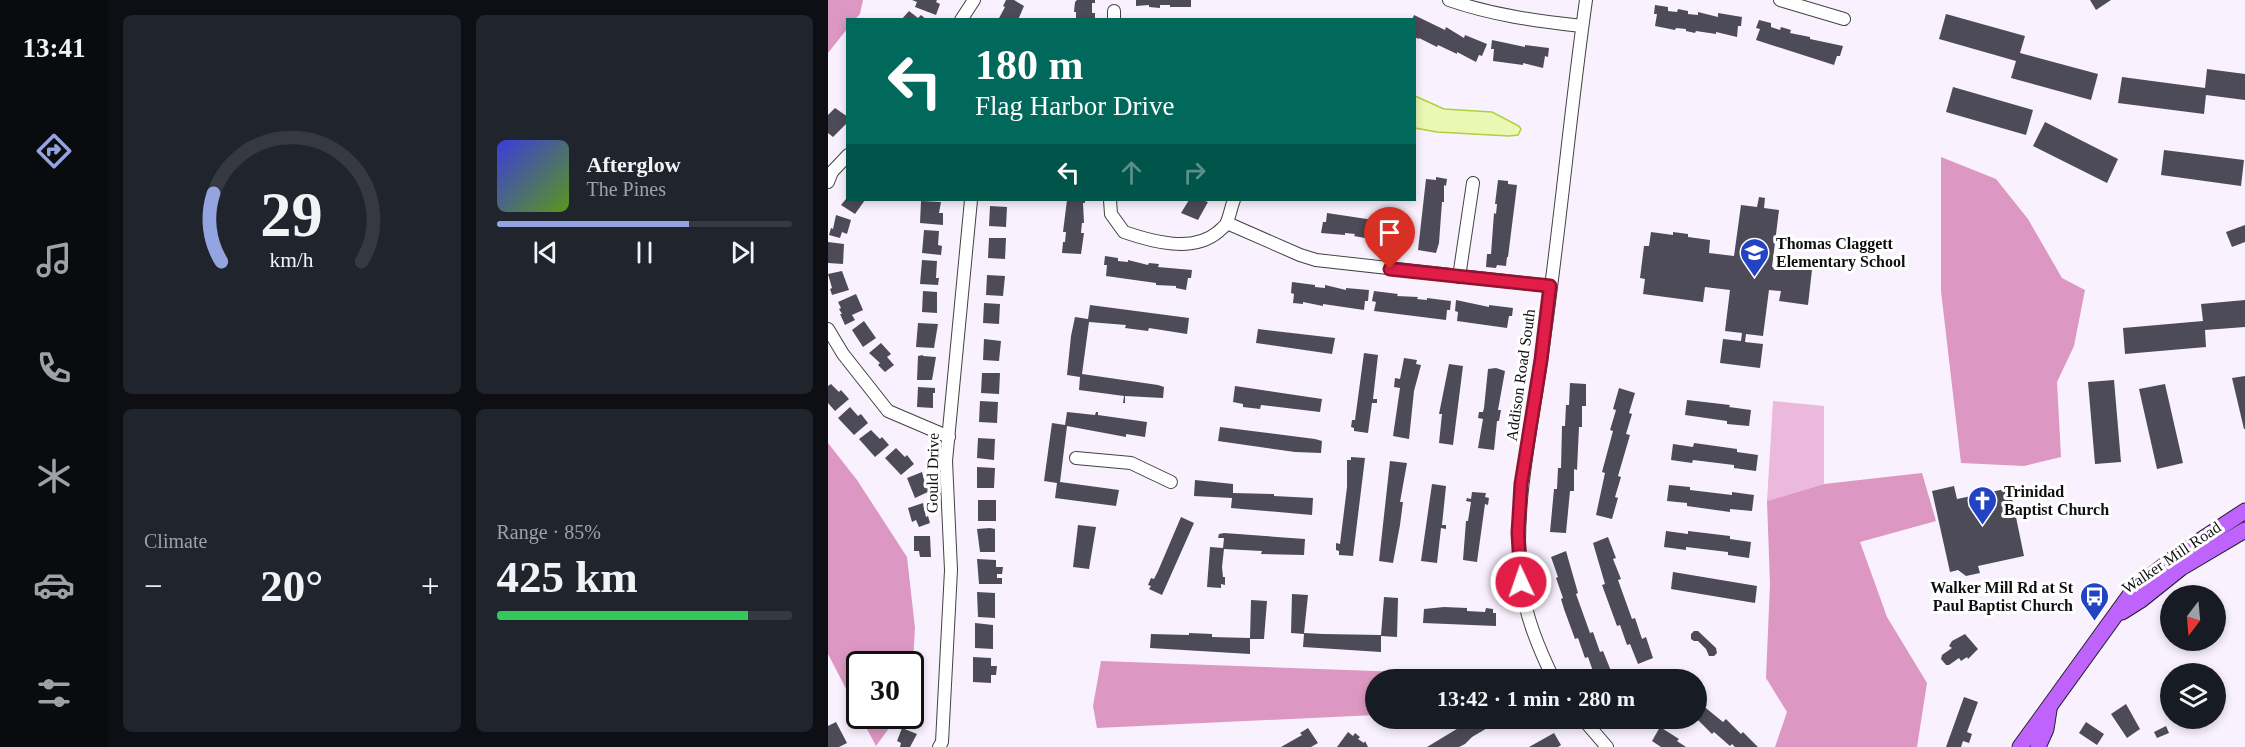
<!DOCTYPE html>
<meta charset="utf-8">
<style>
body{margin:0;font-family:Georgia,serif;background:#20242c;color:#f1f3f6;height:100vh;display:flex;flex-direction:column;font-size:22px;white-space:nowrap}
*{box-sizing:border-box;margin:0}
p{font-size:20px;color:#9ea1a6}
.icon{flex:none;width:33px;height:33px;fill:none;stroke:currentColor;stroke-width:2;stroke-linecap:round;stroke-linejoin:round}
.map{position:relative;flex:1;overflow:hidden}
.drawer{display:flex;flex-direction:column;gap:15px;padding:15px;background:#0d0f14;width:720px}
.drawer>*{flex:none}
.hud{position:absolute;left:18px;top:18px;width:570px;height:183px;border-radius:0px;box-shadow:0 3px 9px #0003;background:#00695c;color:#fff;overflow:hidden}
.needle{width:39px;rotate:196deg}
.controls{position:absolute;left:1332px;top:585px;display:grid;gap:12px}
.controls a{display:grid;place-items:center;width:66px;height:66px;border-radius:50%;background:#171b24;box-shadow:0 3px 9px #0003;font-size:30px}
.speed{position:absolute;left:18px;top:651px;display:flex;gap:12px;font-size:30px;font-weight:700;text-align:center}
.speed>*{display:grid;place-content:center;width:78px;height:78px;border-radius:50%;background:#171b24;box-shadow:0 3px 9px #0003;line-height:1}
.speed .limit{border:3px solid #111;border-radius:9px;background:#fff;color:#111}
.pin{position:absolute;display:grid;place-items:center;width:51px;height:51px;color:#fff;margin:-62px -26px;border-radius:50% 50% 50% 0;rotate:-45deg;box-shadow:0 0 6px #0007}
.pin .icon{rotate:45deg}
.me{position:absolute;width:66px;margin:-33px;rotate:357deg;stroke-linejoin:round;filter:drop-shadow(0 0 4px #0008)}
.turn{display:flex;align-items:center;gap:21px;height:126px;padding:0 30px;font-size:27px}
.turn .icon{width:78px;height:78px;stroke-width:2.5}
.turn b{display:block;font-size:42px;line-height:51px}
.lanes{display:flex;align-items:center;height:57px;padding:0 30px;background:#0003;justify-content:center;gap:30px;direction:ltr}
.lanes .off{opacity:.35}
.big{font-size:45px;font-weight:700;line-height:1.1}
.drawer .tile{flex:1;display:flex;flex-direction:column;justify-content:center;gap:9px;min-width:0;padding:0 21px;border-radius:9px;background:#20242c}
.drawer .dial{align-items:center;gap:0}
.dial svg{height:156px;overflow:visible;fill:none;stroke:#363941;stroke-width:7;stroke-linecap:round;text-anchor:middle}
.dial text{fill:#f1f3f6;stroke:none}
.song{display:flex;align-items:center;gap:18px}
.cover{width:72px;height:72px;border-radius:9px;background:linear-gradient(135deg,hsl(240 70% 55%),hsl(90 70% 35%))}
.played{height:6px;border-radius:3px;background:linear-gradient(90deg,#94a4e0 65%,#363941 65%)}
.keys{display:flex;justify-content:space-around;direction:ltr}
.heat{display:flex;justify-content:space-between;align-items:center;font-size:33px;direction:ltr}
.charge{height:9px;border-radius:4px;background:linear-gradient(90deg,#34c759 85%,#363941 0)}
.drawer .tiles{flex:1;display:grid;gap:15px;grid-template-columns:repeat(2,1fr)}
.trip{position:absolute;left:537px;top:669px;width:342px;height:60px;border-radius:30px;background:#171b24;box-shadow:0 3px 9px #0003;font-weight:700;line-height:60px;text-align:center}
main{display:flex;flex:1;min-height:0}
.tabs{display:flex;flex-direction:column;width:108px;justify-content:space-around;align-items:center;background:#090b0e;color:#9ea1a6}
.tabs .icon{width:42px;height:42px}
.tabs .active{color:#94a4e0}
.tabs b{font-size:27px;color:#f1f3f6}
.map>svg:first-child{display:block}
.green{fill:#ebb9db}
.forest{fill:#dc97c2}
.water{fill:#eaf8b4;stroke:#add238;stroke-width:1.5}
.building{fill:#4e4b58}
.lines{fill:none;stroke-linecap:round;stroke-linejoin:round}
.minor-casing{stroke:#424242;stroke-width:14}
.major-casing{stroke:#202020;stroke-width:17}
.minor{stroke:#fff;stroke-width:12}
.major{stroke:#be64fc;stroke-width:15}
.route-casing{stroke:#92132f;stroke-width:15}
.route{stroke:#e11d48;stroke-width:10}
.labels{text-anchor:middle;stroke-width:6;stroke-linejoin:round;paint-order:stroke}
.poi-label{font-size:16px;font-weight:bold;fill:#0f0f0f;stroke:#fff;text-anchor:start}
.street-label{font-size:16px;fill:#0f0f0f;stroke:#fff}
</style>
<main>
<nav class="tabs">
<b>13:41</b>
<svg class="icon active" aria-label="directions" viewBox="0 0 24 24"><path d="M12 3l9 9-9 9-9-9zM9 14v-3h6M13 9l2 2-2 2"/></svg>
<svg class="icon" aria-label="music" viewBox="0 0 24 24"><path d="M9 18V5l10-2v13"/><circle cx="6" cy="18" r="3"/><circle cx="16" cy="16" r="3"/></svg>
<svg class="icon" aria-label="phone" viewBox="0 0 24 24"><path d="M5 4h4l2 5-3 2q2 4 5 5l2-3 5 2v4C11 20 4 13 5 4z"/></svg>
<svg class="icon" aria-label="climate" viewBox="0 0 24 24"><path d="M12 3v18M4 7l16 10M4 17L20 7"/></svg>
<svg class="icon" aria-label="car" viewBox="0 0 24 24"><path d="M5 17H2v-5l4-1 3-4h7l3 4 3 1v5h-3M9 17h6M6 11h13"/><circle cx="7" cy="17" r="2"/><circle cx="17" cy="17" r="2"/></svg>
<svg class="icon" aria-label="filters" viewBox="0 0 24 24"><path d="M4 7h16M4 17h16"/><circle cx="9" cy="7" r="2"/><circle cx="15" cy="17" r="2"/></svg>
</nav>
<section class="drawer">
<div class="tiles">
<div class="tile dial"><svg viewBox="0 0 100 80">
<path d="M14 69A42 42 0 1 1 86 69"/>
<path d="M14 69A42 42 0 0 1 10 34" stroke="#94a4e0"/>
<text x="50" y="56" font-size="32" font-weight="700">29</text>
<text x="50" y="72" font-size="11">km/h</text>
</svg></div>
<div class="tile">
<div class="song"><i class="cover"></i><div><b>Afterglow</b><p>The Pines</p></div></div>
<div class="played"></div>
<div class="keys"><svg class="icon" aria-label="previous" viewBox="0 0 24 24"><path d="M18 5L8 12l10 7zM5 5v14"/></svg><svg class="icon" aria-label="pause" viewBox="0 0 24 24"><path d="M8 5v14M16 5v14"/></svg><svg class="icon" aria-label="next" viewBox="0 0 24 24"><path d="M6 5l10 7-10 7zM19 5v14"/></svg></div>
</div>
<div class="tile"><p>Climate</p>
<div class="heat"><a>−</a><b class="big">20°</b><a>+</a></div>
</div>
<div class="tile"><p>Range · 85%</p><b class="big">425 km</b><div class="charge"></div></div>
</div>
</section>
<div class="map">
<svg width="1417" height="747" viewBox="0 0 1417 747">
<rect width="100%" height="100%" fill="#faf1ff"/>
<path class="green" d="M945,401L996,406V484L939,501Z"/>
<g class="forest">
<path d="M0,0H35L32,14L27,19L20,20L19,29L0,53Z"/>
<path d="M1113,157L1168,179L1200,219L1234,278L1257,290L1246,346L1229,382L1233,457L1196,466L1133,463L1113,291Z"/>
<path d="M0,443L29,480L79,557L87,628L83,696L82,664H32L31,714L0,654Z"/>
<path d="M1094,473L1108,521L1032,542L1059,617L1099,683L1089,747H947L959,712L938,678L942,584L939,501L996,484Z"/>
<path d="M273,661L575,672L573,679L548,680L547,715L269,728L265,706Z"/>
<path d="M32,716H70L48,746Z"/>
</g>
<path class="water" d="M587,96L616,109L664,112L691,126L693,129L690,135L681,136L609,132L587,128Z"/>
<g class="building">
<path d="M84,0H109L108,2L112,4L108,15L87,7L89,2Z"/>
<path d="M178,0H186L196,6L190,20H170L177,7L175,6Z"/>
<path d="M249,0H267V3H264V13H267V20H248V12H246L247,2Z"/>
<path d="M308,0H363V7H342V5H332V8L321,7V5L308,6Z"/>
<path d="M1262,0H1283L1268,10Z"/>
<path d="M827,5L840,7V11L849,12L850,9L860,11V14L870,15V12L890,17V13L914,17L913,26H910L909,37L888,32V34L868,31L867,33L858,31V29L848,28L847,30L827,26L829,14H826Z"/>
<path d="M81,11L90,18L93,15L99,20H73Z"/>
<path d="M1118,14L1197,36L1192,53L1270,74L1263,100L1183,78L1188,61L1111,39Z"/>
<path d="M586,15L617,30L618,27L636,38L637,35L659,44L654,56L651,55L648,62L629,52V54L610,45L609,47L591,38V39L586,37V20H584Z"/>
<path d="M931,20L943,23V27L952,30L953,27L963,30L962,33L982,37V39L1015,46L1012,56H1009L1006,65L928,40L932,29L928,28Z"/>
<path d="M664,40L697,47V45L721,48L720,57L717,56L715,68L695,63V65L665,61L666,49H663Z"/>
<path d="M1379,69L1417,74V100L1378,95L1376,114L1290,103L1294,77L1377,88Z"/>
<path d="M1125,87L1205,110L1198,135L1118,112Z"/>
<path d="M7,108L20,117V122L5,137L0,133V115Z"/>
<path d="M1217,122L1290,159L1279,183L1205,146Z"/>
<path d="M1336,150L1416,160L1413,186L1333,175Z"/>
<path d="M608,177L619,179L618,186L616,185V202H614L611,243L608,253L590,250L598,179L608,180Z"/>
<path d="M670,180L680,181V184L689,185L680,257H679L678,266L669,265L668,268L658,267L659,254H663L666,213L668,214L669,204H667Z"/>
<path d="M931,197L937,198L936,208L951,210L944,267L955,268L957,258L985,261L980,305L951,301L953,291L941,290L935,336L918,334L917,342L935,344L932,368L892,363L895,339L913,341L914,333L897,331L902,290L877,287L875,302L815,294L817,279L812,278L816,246H821L823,232L845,235V232L860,234V237L882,240L881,253L906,256L913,205L929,207Z"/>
<path d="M18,199L19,200H37L27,214L13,205Z"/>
<path d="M239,200H257V203H255L256,223H254L253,233H256L253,254L234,253L235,242H237L238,232H235Z"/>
<path d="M361,200H378L377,201L380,202L370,220L353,213Z"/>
<path d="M93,201L113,202L111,213H115V225L92,223Z"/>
<path d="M162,206L179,207L178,227L161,226Z"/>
<path d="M499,213L559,222V220L570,221L567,240L547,239V237L537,236V238L526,236L527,234L517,233V235L493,233L495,222H498Z"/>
<path d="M8,215L23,220L19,234L14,232L12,238L1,235L3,228L5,229Z"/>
<path d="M1417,225V242L1404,247L1398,232Z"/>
<path d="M96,230L111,231L110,245L114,246L113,255L94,253Z"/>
<path d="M161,238H178L177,259L160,258Z"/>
<path d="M0,242L16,244L15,264L0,263Z"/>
<path d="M277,256L290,258V261L300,262V260L320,265L321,263L331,264L330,267L364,270L363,278H360L358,290L348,288V286L328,285V283L278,276L279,265H276Z"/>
<path d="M94,260L109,261L108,278H111L110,285L92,284Z"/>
<path d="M14,271L21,290L4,295L2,289L4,288L0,274Z"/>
<path d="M159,275L177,276L175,296L158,295Z"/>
<path d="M464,282L487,285V287L497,288V285L518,290V288L541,290L540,301H537L536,310L495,304V306L475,302V304L465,303L466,294L463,293Z"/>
<path d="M95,291L109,292V313L94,312Z"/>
<path d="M546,291L570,294L569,296L590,297L589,299L599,300V298L623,301L622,310H619L618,320L546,311L548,302L544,301Z"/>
<path d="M28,294L35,310L24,315L27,320L17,325L12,314H14L11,309L13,308L10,302Z"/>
<path d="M628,300L661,307V305L685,308L684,316H681L679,328L629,321L630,312L627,311Z"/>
<path d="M1417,300V327L1377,330L1378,347L1297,354L1295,328L1375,321L1373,304Z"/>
<path d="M156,303L172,304L171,324L155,323Z"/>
<path d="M262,305L361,318L359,334L321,328L320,331L297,328L298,325L261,322L254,374L330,385L336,387L335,398L297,396V403H295L296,396L251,390L252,377L239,375L243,336L247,317L260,319Z"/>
<path d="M36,321L48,338L35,347L24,330Z"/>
<path d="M90,323L110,324L106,348L88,347Z"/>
<path d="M430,329L507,338L504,354L428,343Z"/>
<path d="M156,339L173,341L171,361L155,360Z"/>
<path d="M53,343L63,354L59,357L66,365L57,372L50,365L52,363L41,353Z"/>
<path d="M536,353L550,355L545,399H549V403H544L540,433L526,431V428L523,427L524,420H527Z"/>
<path d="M95,355V356L108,357L104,380H89L90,356Z"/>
<path d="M576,358L589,360L588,364L593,365L586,391L581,439L565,436L572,388L566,387L567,378L572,379Z"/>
<path d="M621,364L635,366L625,445L611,443L614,414H611Z"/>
<path d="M668,368L677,371L670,410H673L671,421H669L666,450L650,448L655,419L650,418L651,412H655L656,408L660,369Z"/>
<path d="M154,373H172L171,394L153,393Z"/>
<path d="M1417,376V429H1416L1404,378Z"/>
<path d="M1286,380L1293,462L1267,464L1260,382Z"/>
<path d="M742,383L758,384V406H754V427H751L749,470L746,469V491H742L738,533L722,532L726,489H729L730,468H733L734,426H737L738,405H741Z"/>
<path d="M3,384L11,392L13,390L21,399L7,411L0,403V386Z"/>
<path d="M1337,384L1355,463L1329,469L1311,389Z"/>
<path d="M407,386L494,399L492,412L433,405L432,409L415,407V404L405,402Z"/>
<path d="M90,387L107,388V393H105V408L89,407Z"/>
<path d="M791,388L807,393L801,413L804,414L798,434L802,435L790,476L793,477L787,497L790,498L784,519L768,515L777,473L774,472L785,431L782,430L788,410L785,409Z"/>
<path d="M859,400L902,405L901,407L923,410L921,426L899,424V421L857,415Z"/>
<path d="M152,401L170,402L169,423L151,422Z"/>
<path d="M22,407L30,416L33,414L40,423L26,435L10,418Z"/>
<path d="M239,412L267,415L268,412H270V415L319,422L317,437L298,434V437L239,426L232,482L291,490L288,506L227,498L229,483L216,481L224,423L237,425Z"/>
<path d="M392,427L487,439L494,441L493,453L467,452L390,441Z"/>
<path d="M43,430L52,439L54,437L61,445L47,457L31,439Z"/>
<path d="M150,438L167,439L166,460L149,458Z"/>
<path d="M866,443L909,449V452L930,455L928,471L906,468V465L865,460L864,463L843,460L845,444L865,447Z"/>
<path d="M68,448L77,457L79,455L86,464L73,475L57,458Z"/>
<path d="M523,457L537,458L525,556L511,555V551L508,550V543L512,544L519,487V460H523Z"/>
<path d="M562,461L579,463L572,502H575L572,525L565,563L551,561Z"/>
<path d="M149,467L167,468L166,488H149Z"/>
<path d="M94,472L97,483L98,482L102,491L87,498L79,478Z"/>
<path d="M367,480L405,484V493L446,494V496L485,498L484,515L403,508L404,498L366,496Z"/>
<path d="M604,484L618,486L614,525H618V529L613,528L609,563L593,561Z"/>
<path d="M841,485L862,487V490L904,495V492L926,495L924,511L902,509V512L859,506V503L839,501Z"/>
<path d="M1126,486L1129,499L1182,488L1196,556L1150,566L1152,573L1138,576L1130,570L1122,572L1104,491Z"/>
<path d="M644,492L658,493L657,497L661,498L660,505L657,504L649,562L635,560L638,521H640L643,502L638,501L639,498L643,499Z"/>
<rect x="150" y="500" width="18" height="21"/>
<path d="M95,503L98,517L100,516L102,523L91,527L88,520L84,522L80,508Z"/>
<path d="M353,517L366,523L334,595L321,589L323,586L320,585L323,578L326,579L330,571Z"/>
<path d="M250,525L268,527L261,569L245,567Z"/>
<path d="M162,528L167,529V552H152L149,529Z"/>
<path d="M838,531L860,534V531L902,536V539L923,542L921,558L900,555V552L858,547V550L836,547Z"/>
<path d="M396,533L477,539L476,555L433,554L434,551L396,549L394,567L395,577H397V585L393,584V588L379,587L382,547L395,548L396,538H390L391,534Z"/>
<path d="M86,536H102L103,557H92L91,551H86Z"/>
<path d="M780,537L788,558L785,559L793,579L790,580L804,619L807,618L814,639L818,637L825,658L810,664L802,644L799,645L792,625L789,626L774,585L777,584L765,543Z"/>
<path d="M738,551L750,593L748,594L762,633L765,632L772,652L775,651L783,671L786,670L789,680H772L770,676L767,677L760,657L757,658L750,638L747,639L736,609L733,599L735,598L728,578L730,577L723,557Z"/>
<path d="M149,559L168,560V567H175L174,574H169V578H174V584H151Z"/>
<path d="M845,572L929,586L927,603L843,589Z"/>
<path d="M149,592L167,593V618L150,617Z"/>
<path d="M464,594L480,595L476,633L495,634L553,635L556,597L570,598L569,637L553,636V652L475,647L476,634L463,633Z"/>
<path d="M423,600L439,601L436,639H422V654L322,648L323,634L361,635V633L384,634V637L422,638Z"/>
<path d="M616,607L639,608V611L657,612L658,608L665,609V613H668V626L595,623L596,609Z"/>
<path d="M147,623L165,625V649L147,648Z"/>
<path d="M866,631H870L888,648L889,653L886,656H881L878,649L870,641H866L863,639V634Z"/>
<path d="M1137,634L1150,649L1140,659L1139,657L1133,661L1131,658L1121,665H1118L1113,659L1114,655L1124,648L1121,646L1124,641Z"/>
<path d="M145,657L163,658V666H169L168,675H163V683L145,682Z"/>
<path d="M1136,697L1150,702L1139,732L1144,734L1141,743L1135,741L1133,747H1118Z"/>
<path d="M868,700L895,722L898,719L913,734L915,732L930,747H907L904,744L902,746L886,732L884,734L868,718Z"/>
<path d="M1298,704L1312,729L1299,738L1283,714Z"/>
<path d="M647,718H656L661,727L644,737L637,744L631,747H599Z"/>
<path d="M8,722L19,743L11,747H0V726Z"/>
<path d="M1258,722L1276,734L1269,745L1251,733Z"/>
<path d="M1338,726L1341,733L1329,738L1326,732Z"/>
<path d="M832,727L851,739L849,741L858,747H833L824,741Z"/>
<path d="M74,728L89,734L82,747H72L73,743L69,741Z"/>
<path d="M480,728L490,743L483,747H453L474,735L472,733Z"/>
<path d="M520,732L525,736L527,733L532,737L530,739L536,743L537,741L540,747H509Z"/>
<path d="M726,733L733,745L730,747H701Z"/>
</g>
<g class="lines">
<defs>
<g id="minor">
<path d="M621,0C664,15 708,21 754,26"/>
<path d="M952,0L1016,19"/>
<path d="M286,11V20"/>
<path d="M133,20L146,0"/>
<path d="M0,182L4,172L20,155"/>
<path d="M282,200L283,214L296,232C325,242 365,253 390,232C393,229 398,226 399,222C402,215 403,207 406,200"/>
<path d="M399,223L472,255L488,260L722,286"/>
<path d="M631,277L645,183"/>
<path d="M0,329L15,354L60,411L121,437"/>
<path d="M248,458L303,463L343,482"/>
<path d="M726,680C711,649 697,616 693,581C685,506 703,434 713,360C731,241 741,120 758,0"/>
<path d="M754,718L779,747"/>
<path d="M111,747L114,742L123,570L118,461L143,200"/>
</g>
<g id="major">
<path d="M1294,612L1313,600L1353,568L1417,530"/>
<path d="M1192,747L1307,588L1350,555L1417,511"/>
<path d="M1210,747L1218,729L1221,710"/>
</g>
</defs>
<use href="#minor" class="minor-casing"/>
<use href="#major" class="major-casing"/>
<use href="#minor" class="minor"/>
<use href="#major" class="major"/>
</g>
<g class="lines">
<defs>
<path id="route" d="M562,269L722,286L713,360L693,484L690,533L693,582"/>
</defs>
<use href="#route" class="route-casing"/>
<use href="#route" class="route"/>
</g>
<defs>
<symbol id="school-pin" viewBox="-11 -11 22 30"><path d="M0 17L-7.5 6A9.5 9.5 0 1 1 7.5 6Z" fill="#2244c4" stroke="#fff"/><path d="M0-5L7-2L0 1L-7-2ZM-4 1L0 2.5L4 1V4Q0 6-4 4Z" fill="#fff"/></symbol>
<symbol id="church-pin" viewBox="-11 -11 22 30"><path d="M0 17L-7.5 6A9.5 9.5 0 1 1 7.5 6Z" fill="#2244c4" stroke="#fff"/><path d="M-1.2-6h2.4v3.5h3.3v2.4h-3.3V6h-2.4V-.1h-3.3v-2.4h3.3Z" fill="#fff"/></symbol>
<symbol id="bus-pin" viewBox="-11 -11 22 30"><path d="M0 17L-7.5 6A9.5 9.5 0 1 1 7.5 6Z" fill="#2244c4" stroke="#fff"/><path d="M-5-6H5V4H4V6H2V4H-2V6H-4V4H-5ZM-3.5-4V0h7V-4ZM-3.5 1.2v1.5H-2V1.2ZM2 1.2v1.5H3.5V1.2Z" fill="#fff"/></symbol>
</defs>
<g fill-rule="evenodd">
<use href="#school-pin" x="910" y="236" width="33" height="45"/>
<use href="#church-pin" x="1138" y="484" width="33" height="45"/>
<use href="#bus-pin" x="1250" y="580" width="33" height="45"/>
</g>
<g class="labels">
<g class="poi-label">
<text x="948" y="249">Thomas Claggett<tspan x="948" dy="18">Elementary School</tspan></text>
<text x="1176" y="497">Trinidad<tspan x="1176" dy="18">Baptist Church</tspan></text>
<text x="1245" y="593" text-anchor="end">Walker Mill Rd at St<tspan x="1245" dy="18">Paul Baptist Church</tspan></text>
</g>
<g class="street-label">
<text transform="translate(692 375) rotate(-82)" y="6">Addison Road South</text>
<text transform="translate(104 473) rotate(-89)" y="6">Gould Drive</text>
<text transform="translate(1343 557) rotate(-34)" y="6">Walker Mill Road</text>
</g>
</g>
</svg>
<div class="controls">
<a><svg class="needle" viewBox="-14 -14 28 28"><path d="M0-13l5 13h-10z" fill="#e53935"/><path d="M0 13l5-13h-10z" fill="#9ea1a6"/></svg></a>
<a><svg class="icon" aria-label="layers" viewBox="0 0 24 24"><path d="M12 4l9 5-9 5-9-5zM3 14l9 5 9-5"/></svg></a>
</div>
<div class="speed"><div class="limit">30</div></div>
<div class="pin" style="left:562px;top:269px;background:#d93025"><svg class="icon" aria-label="arrive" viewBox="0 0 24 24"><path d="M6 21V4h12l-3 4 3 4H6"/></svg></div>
<svg class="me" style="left:693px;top:582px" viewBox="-20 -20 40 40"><circle r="17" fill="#e11d48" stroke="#fff" stroke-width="3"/><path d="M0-11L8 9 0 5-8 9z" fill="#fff"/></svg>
<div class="trip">13:42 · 1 min · 280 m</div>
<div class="hud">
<div class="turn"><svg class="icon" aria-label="left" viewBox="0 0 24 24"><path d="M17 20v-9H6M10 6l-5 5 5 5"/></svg><div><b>180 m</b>Flag Harbor Drive</div></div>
<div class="lanes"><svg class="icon" aria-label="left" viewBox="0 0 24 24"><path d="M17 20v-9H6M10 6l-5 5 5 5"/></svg><svg class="icon off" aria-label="ahead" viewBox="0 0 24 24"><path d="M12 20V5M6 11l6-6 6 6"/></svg><svg class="icon off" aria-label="right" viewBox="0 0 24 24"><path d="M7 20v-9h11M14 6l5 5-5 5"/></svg></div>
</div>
</div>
</main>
